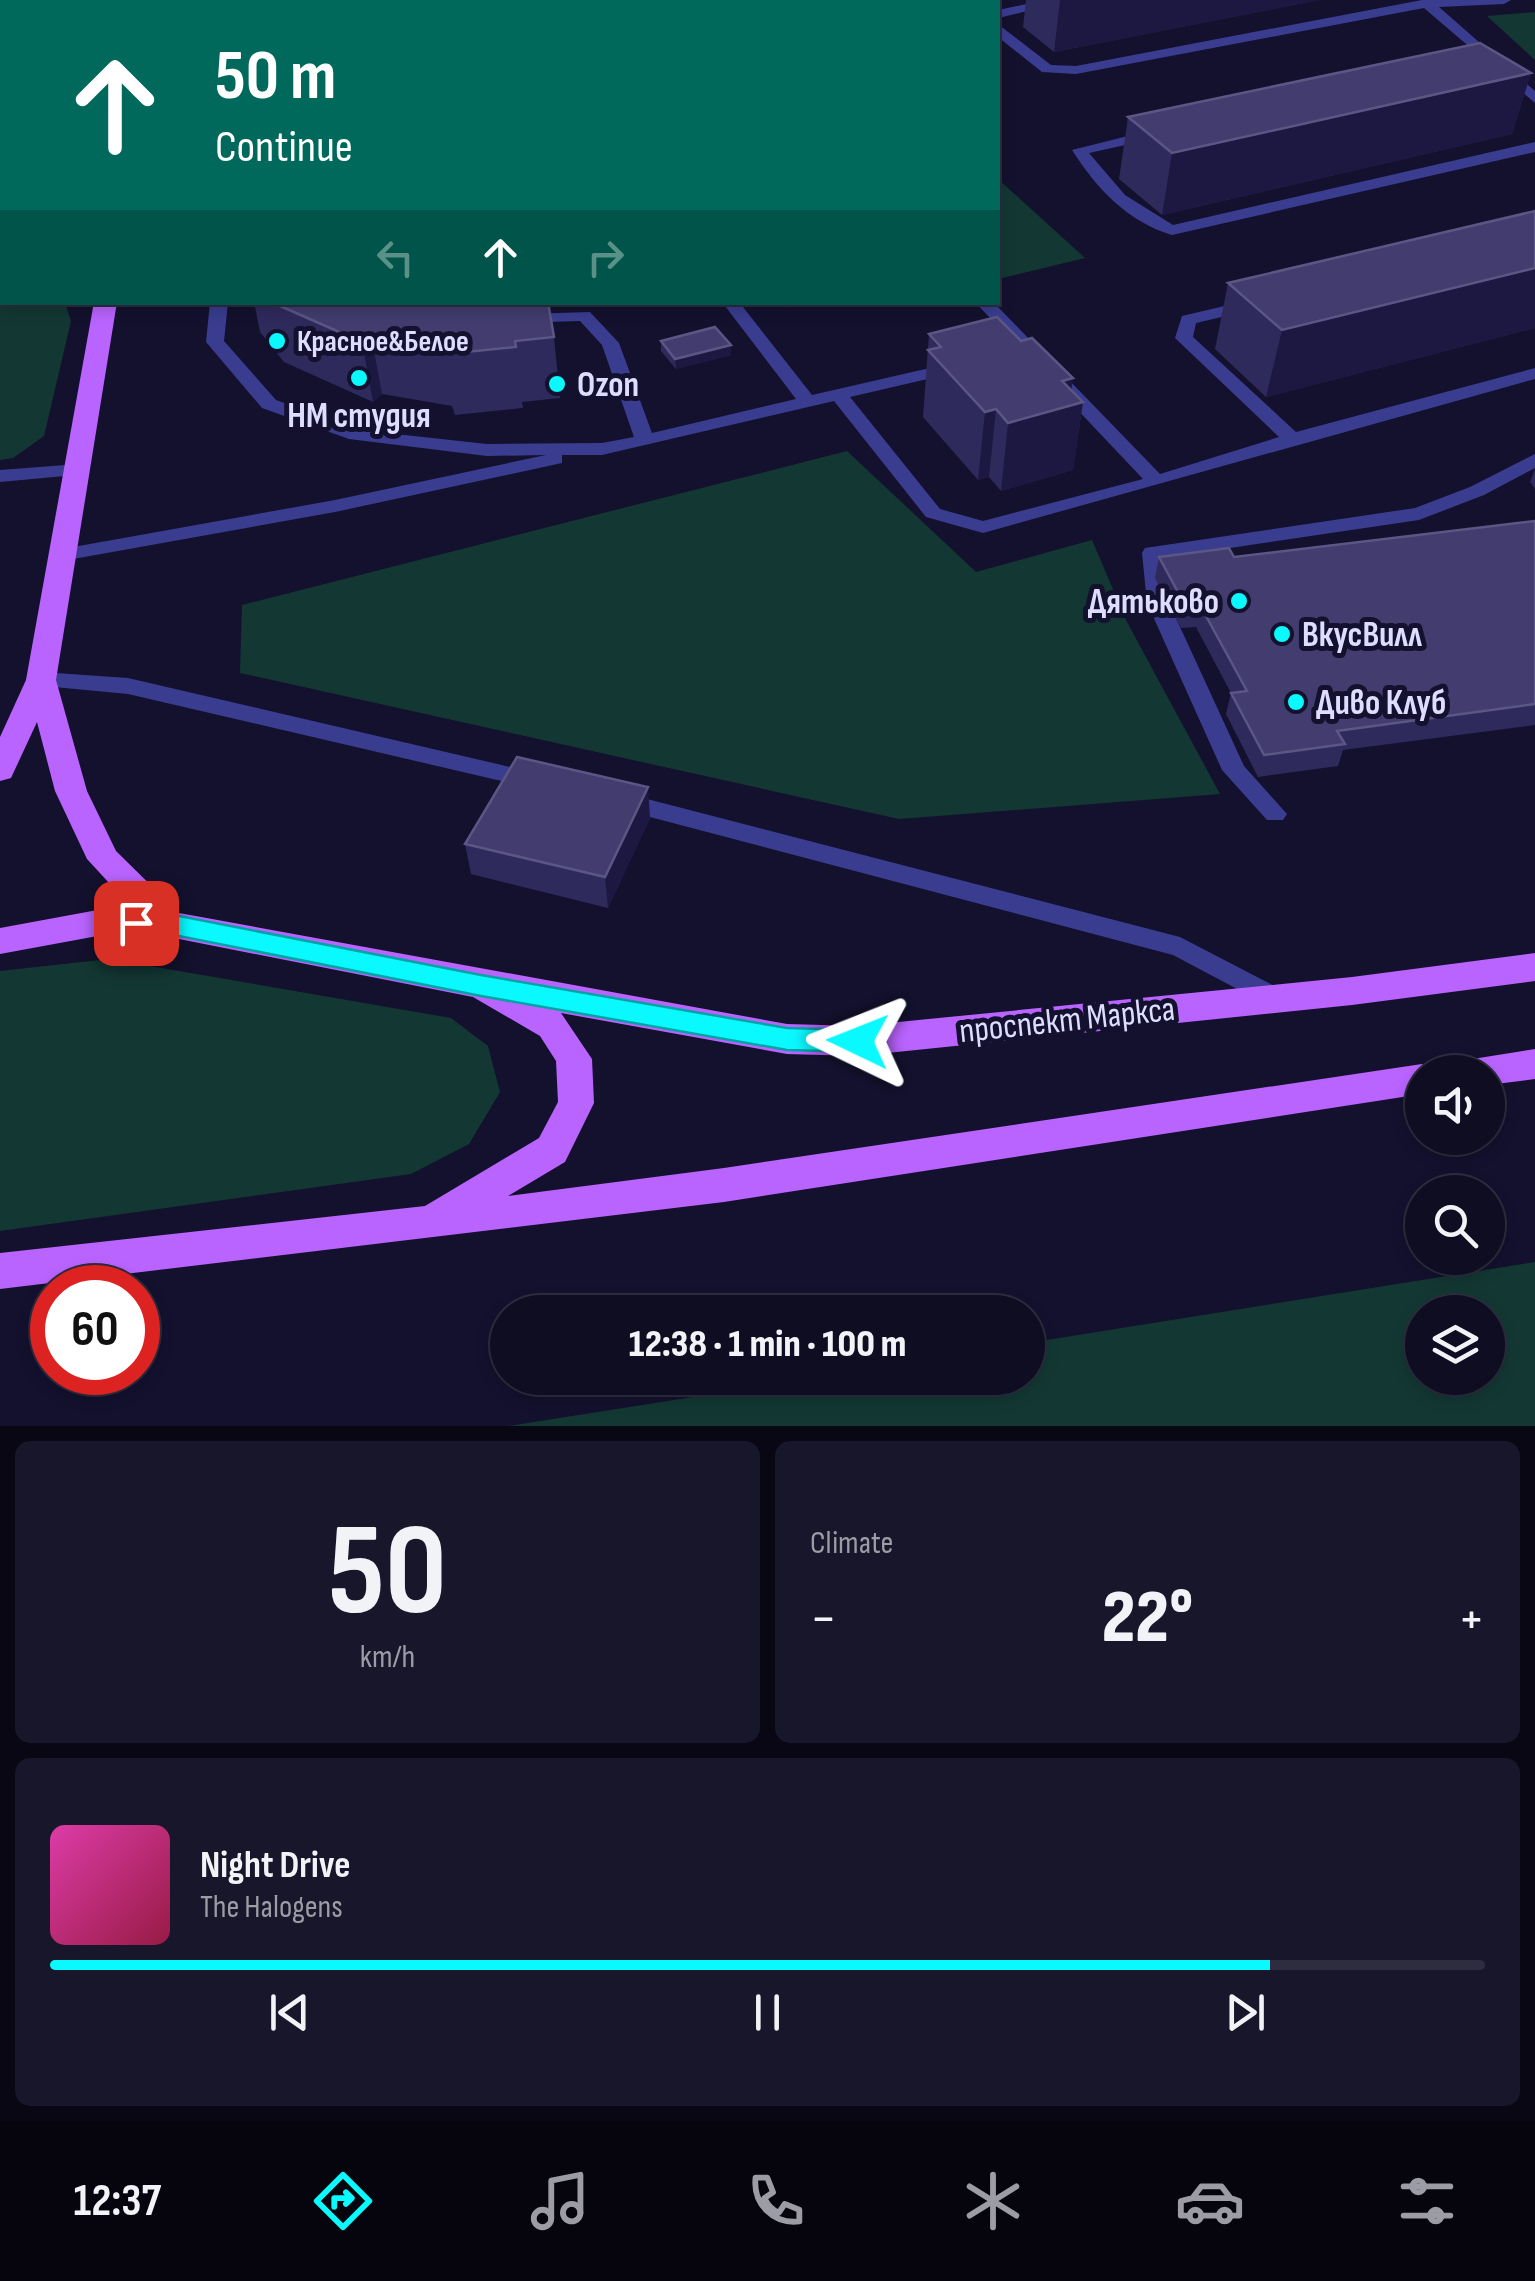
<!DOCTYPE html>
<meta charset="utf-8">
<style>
body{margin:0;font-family:"Sofia Sans Condensed",sans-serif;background:#17162a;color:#f1f3f6;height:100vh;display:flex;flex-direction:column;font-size:38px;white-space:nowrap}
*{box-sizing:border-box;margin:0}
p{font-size:32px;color:#9b9ca5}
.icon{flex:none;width:55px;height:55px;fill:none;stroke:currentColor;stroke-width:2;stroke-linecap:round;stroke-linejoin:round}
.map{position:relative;height:1426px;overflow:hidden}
.details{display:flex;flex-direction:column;gap:15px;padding:15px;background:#080713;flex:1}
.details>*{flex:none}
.top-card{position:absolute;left:0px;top:0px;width:1000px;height:305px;box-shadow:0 5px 15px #0003,0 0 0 2px #2e2d40;background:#00695c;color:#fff;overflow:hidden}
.tools{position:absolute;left:1405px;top:1055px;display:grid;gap:20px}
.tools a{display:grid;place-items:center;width:100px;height:100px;border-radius:50%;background:#0e0d22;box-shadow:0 5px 15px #0003,0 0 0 2px #2e2d40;font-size:50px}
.speed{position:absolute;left:30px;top:1265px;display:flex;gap:20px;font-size:50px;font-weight:700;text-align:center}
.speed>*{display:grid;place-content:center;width:130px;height:130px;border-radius:50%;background:#0e0d22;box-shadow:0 5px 15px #0003,0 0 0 2px #2e2d40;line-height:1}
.speed .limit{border:15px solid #d22;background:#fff;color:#111}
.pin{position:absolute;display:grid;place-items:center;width:85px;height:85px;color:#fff;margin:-42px;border-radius:20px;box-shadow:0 5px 15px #0006}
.me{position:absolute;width:110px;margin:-55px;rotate:272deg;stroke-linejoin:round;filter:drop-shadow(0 0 8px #0008)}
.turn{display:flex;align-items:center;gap:35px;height:210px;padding:0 50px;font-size:45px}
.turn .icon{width:130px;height:130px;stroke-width:2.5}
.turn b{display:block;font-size:70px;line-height:85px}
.lanes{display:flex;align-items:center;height:95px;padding:0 50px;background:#0003;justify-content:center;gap:50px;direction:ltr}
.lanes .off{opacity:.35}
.big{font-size:75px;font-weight:800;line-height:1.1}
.details .tile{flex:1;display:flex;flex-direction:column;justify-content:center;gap:15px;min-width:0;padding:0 35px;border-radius:15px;background:#17162a}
.details .dial{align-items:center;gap:0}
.dial b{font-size:130px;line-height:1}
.song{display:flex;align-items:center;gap:30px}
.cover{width:120px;height:120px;border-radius:15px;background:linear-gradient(135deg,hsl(320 70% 55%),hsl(340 70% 35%))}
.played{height:10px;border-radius:5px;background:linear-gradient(90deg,#09f9ff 85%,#2e2d40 85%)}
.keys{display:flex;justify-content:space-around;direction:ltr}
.heat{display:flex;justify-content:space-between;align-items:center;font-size:55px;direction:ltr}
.details .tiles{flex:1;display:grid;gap:15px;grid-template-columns:1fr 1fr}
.tile:last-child{grid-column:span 2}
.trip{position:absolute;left:490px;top:1295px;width:555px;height:100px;border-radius:50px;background:#0e0d22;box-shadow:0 5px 15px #0003,0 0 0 2px #2e2d40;font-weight:800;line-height:100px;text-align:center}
.dock{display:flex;height:160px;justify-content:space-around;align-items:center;background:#06050e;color:#9b9ca5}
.dock .icon{width:70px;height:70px}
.dock .current{color:#09f9ff}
.dock b{font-size:45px;color:#f1f3f6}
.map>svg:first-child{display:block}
.green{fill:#133834;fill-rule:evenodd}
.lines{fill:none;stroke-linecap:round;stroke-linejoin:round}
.lane{fill:#3a3d8f;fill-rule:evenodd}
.primary{fill:#ba64ff;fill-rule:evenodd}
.wall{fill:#2f2a5c}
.shaded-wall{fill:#1c1842}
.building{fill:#423d6e;stroke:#5b5684;stroke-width:2.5}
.route{fill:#09f9ff;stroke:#06a2a6;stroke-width:2.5}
.poi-dot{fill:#09f9ff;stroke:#13112e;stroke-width:4}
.labels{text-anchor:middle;stroke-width:10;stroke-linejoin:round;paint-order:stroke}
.far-poi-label{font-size:30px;font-weight:bold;fill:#dfddff;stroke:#13112e;text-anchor:start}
.poi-label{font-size:35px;font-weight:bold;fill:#dfddff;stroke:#13112e;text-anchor:start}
.street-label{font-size:35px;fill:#dfddff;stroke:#13112e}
</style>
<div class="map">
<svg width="1535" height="1426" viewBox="0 0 1535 1426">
<rect width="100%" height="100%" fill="#13112e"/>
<g class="green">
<path d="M1535,12V60L1487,16Z"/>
<path d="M0,97L2,302L65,303L71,321L44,436L13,458L0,460Z"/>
<path d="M998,179L1085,258L1002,278L998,273Z"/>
<path d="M847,451L976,572L1092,540L1127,622L1220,794L899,819L240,673L242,605Z"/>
<path d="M109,959L451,1018L488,1046L500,1092L469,1144L411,1174L0,1231V971Z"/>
<path d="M1535,1262V1426H509L813,1378H1028V1343ZM1488,1312V1378H1422V1312Z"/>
</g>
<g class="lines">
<g class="lane">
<path d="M386,0H400V2H387Z"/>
<path d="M1046,0H1073L998,18V10Z"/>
<path d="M1422,0H1511L1504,4L1439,7L1535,91V103L1424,8L1076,74L1042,72L998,37V27L1003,28L1051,65L1076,66Z"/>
<rect x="0" y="17" width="2" height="8"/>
<rect x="0" y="82" width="2" height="8"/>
<path d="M1152,130L1160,135L1157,138L1089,153L1125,195L1173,225L1535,142V152L1172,235C1128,222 1096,188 1072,150Z"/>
<path d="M1250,300L1259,305L1256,309L1196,323L1193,337L1296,432L1535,368V379L983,533L926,517L834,401L602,455H562V463L335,512L62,561L52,555L62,549L335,500L546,455L487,456L349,439L262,408L206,342L210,302H228L224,341L276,400L359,430L487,444L602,443L634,437L602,345L580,321L516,323L513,319L522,314L590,312L619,343L652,433L796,399L722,302H739L812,395L956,362L962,363V371L850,397L940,509L983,521L1143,479L1055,386V378H1067L1160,474L1279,437L1175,338L1182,316Z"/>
<path d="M975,302H993L1035,345V353H1023Z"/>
<path d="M1535,454V468L1484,495L1419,520L1163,558L1169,603L1244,766L1287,814L1283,820H1267L1222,770L1147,603L1142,553L1145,548L1415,508L1470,487Z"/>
<path d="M79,464L89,470L86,474L0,482V470Z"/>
<path d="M41,672L128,678L536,773L544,775L548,781L544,787L536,789L128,694L33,685L30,680Z"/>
<path d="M620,792L1180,937L1284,991L1288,998L1284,1005L1275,1009L1173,955L612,807L608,801L612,795Z"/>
</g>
<g class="primary">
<rect x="144" y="0" width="18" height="2"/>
<path d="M94,302H117L56,680L87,791L116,851L179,913L787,1024L858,1026L1352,977L1535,953V981L1352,1005L858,1056L787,1054L561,1013L592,1059L594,1103L565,1162L508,1196L724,1168L1422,1064L1437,1072H1422V1094L724,1202L0,1289V1253L425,1206L539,1138L558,1102L556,1061L540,1036L473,997L169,937L103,935L0,954V928L103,909L134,910L87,859L55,791L37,722L11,778L0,781V737L26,680Z"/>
<path d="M1535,1049V1079L1488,1085V1072H1455L1460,1061Z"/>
</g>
</g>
<g class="wall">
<path d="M1026,0H1319L1054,52L1023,27Z"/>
<path d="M1531,73L1512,134L1162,215L1119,179L1128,117Z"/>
<path d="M1535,211V328L1266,397L1215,349L1228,283Z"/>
<path d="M254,302H548L554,337L560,398L522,402L523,408L455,415L452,406L382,394L373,402L284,362L260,332Z"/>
<path d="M929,334L1071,391L1083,402L1073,470L1001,491L989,477L978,480L923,417Z"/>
<path d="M661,341L731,345V355L676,369L661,351Z"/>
<path d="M1535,469V489L1530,482Z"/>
<path d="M1535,521V725L1343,750L1338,766L1258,777L1226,714L1231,693L1196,627L1181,628L1155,578L1159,557H1234Z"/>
<path d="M650,818L608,908L471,874L465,844Z"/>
</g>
<g class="shaded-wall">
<path d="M1060,0H1319L1054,52Z"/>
<path d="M1531,73L1512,134L1162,215L1172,153Z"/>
<path d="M1535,268V328L1266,397L1282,330Z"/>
<path d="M785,302H808L785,308Z"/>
<path d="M371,334L382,394L373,402L362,342Z"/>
<path d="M731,345V355L676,369L675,359Z"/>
<path d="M1073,378L1069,406L1083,402L1073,470L1001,491L1008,423L1062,381Z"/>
<path d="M996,409L989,477L978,480L985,412Z"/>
<path d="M648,787L650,818L608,908L605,877Z"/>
</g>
<g class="building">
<path d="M271,0H343L344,2H271Z"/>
<path d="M454,0H481V2H441V1Z"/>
<path d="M571,0H688L690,2H573Z"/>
<path d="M1480,43L1531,73L1172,153L1128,117Z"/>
<path d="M1535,211V268L1282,330L1228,283Z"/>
<path d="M271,302H548L554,337L515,341L516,347L447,354L443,345L371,334L362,342Z"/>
<path d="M997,317L1021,341L1032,338L1073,378L1062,381L1083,402L1008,423L996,409L985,412L928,350L941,347L929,334Z"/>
<path d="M715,327L731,345L675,359L661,341Z"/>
<path d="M1535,521V704L1337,731L1345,744L1264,755L1231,693L1247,691L1200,605L1186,607L1159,557L1229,548L1234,557Z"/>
<path d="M517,757L648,787L605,877L465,844Z"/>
</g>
<path class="route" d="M136,913L169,914L481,975L787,1028L858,1030L868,1033L872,1041L868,1049L858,1052L787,1050L481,996L169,934L127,930L124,923L127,916Z"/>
<g class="poi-dot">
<circle cx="277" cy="341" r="10"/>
<circle cx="359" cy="378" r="10"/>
<circle cx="557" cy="384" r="10"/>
<circle cx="1239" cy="601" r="10"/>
<circle cx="1282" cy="634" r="10"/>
<circle cx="1296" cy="702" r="10"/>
</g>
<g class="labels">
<g class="far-poi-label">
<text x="297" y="351">Красное&amp;Белое</text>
</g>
<g class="poi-label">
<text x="577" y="396">Ozon</text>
<text x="359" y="427" text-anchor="middle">HM студия</text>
<text x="1219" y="613" text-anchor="end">Дятьково</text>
<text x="1302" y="646">ВкусВилл</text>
<text x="1316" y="714">Диво Клуб</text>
</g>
<g class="street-label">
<text transform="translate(1067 1019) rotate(-6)" y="12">проспект Маркса</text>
</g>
</g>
</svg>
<div class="tools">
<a><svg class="icon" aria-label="sound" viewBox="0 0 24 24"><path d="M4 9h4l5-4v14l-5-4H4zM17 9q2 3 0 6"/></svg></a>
<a><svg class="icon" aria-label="search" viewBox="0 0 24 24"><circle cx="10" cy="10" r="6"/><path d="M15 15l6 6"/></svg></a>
<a><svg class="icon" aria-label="layers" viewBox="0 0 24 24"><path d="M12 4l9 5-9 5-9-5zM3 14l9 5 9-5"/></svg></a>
</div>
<div class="speed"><div class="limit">60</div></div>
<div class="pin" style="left:136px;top:923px;background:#d93025"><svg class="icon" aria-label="arrive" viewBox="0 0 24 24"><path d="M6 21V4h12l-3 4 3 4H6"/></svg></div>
<svg class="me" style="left:858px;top:1041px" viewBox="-20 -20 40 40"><path d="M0-17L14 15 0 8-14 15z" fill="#09f9ff" stroke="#fff" stroke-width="4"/></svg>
<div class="trip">12:38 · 1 min · 100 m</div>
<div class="top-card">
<div class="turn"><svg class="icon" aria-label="ahead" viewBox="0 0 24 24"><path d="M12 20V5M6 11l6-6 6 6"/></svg><div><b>50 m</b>Continue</div></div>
<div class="lanes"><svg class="icon off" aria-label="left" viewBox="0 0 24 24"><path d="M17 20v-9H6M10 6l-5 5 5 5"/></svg><svg class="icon" aria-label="ahead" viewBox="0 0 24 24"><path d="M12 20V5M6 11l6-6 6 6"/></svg><svg class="icon off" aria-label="right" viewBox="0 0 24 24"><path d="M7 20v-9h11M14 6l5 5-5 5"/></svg></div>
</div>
</div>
<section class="details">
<div class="tiles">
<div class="tile dial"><b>50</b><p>km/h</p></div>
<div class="tile"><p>Climate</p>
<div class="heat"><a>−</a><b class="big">22°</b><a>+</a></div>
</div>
<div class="tile">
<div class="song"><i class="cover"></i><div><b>Night Drive</b><p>The Halogens</p></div></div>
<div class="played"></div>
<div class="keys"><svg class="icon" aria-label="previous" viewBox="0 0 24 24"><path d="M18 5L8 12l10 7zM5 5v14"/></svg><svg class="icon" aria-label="pause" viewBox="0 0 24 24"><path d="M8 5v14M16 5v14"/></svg><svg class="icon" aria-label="next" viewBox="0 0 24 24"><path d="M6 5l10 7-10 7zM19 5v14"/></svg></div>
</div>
</div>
</section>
<nav class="dock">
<b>12:37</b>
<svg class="icon current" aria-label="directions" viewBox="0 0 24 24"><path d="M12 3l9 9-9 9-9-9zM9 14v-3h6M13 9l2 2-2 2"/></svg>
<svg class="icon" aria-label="music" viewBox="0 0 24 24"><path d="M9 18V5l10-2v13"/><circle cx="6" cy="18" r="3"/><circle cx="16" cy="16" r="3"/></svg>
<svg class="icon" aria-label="phone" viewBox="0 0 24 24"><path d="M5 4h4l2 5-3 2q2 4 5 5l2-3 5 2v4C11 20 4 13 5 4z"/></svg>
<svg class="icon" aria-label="climate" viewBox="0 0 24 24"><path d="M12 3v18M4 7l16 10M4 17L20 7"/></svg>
<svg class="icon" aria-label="car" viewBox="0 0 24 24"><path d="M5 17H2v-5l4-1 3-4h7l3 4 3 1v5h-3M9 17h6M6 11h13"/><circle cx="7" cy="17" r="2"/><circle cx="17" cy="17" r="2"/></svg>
<svg class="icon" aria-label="filters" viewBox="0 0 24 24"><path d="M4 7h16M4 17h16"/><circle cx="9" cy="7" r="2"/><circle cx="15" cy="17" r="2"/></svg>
</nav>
